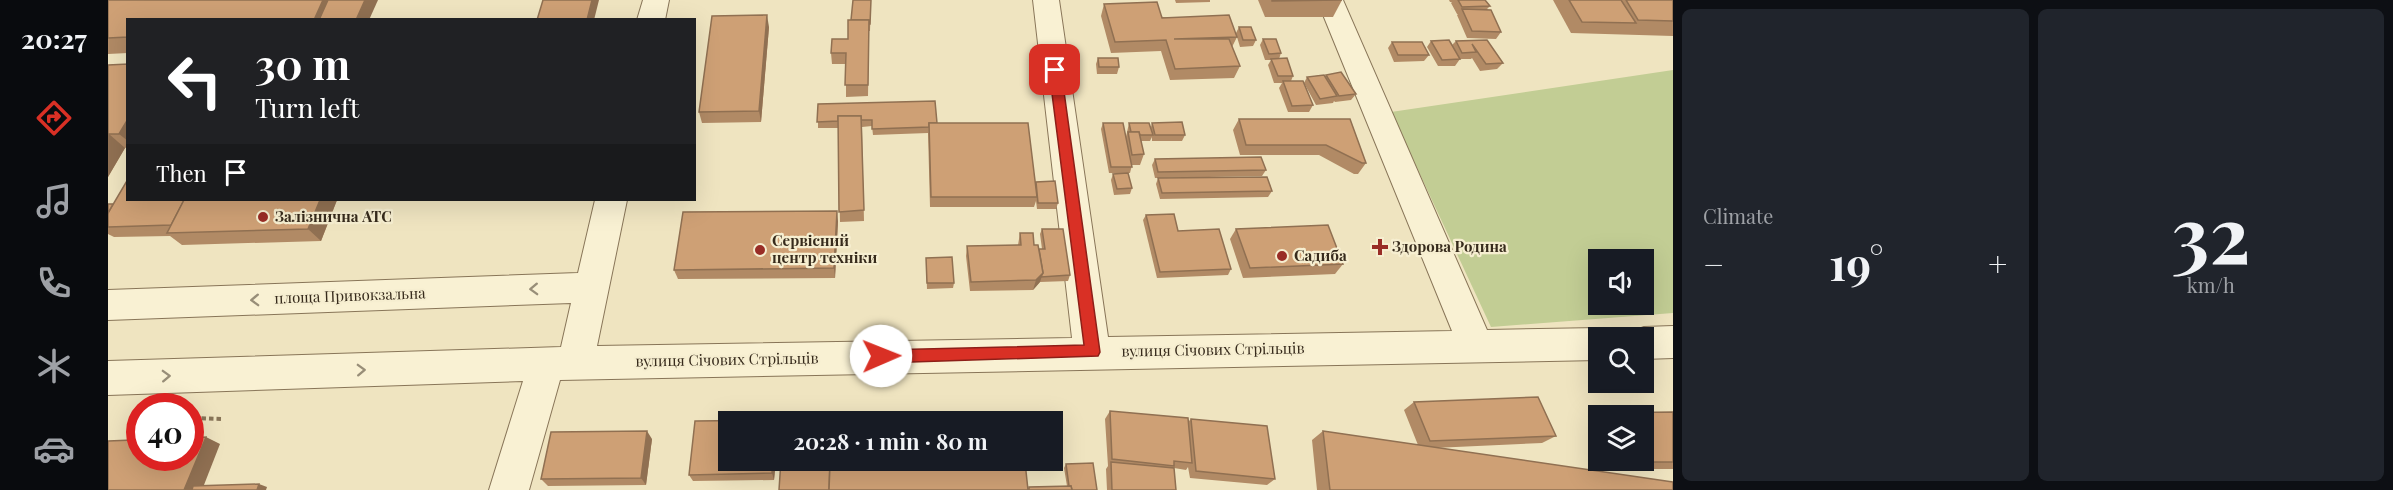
<!DOCTYPE html>
<meta charset="utf-8">
<style>
body{margin:0;font-family:"Playfair Display",serif;background:#20242c;color:#f1f3f6;height:100vh;display:flex;flex-direction:column;font-size:22px;white-space:nowrap}
*{box-sizing:border-box;margin:0}
p{font-size:20px;color:#9ea1a6}
.icon{flex:none;width:33px;height:33px;fill:none;stroke:currentColor;stroke-width:2;stroke-linecap:round;stroke-linejoin:round}
.map{position:relative;flex:1;overflow:hidden}
.panel{display:flex;flex-direction:column;gap:9px;padding:9px;background:#0d0f14;width:720px}
.panel>*{flex:none}
.top-card{position:absolute;left:18px;top:18px;width:570px;height:183px;border-radius:0px;box-shadow:0 6px 24px #0002;background:#202124;color:#fff;overflow:hidden}
.buttons{position:absolute;left:1480px;top:249px;display:grid;gap:12px}
.buttons a{display:grid;place-items:center;width:66px;height:66px;border-radius:0px;background:#171b24;box-shadow:0 6px 24px #0002;font-size:30px}
.speed{position:absolute;left:18px;top:393px;display:flex;gap:12px;font-size:30px;font-weight:700;text-align:center}
.speed>*{display:grid;place-content:center;width:78px;height:78px;border-radius:50%;background:#171b24;box-shadow:0 6px 24px #0002;line-height:1}
.speed .limit{border:9px solid #d22;background:#fff;color:#111}
.pin{position:absolute;display:grid;place-items:center;width:51px;height:51px;color:#fff;margin:-26px;border-radius:12px;box-shadow:0 3px 9px #0006}
.me{position:absolute;width:66px;margin:-33px;rotate:89deg;stroke-linejoin:round;filter:drop-shadow(0 0 4px #0008)}
.turn{display:flex;align-items:center;gap:21px;height:126px;padding:0 30px;font-size:27px}
.turn .icon{width:78px;height:78px;stroke-width:2.5}
.turn b{display:block;font-size:42px;line-height:51px}
.then{display:flex;align-items:center;height:57px;padding:0 30px;background:#0003;gap:12px;font-size:22px}
.big{font-size:45px;font-weight:700;line-height:1.1}
.panel .card{flex:1;display:flex;flex-direction:column;justify-content:center;gap:9px;min-width:0;padding:0 21px;border-radius:9px;background:#20242c}
.panel .dial{align-items:center;gap:0}
.dial b{font-size:78px;line-height:1}
.heat{display:flex;justify-content:space-between;align-items:center;font-size:33px;direction:ltr}
.panel .tiles{flex:1;display:grid;gap:9px;grid-template-columns:repeat(2,1fr)}
.trip{position:absolute;left:610px;top:411px;width:345px;height:60px;border-radius:0px;background:#171b24;box-shadow:0 6px 24px #0002;font-weight:700;line-height:60px;text-align:center}
main{display:flex;flex:1;min-height:0}
.tab-bar{display:flex;flex-direction:column;width:108px;justify-content:space-around;align-items:center;background:#090b0e;color:#9ea1a6}
.tab-bar .icon{width:42px;height:42px}
.tab-bar .current{color:#d93025}
.tab-bar b{font-size:27px;color:#f1f3f6}
.map>svg:first-child{display:block}
.green{fill:#c2cd94;fill-rule:evenodd}
.lines{fill:none;stroke-linecap:round;stroke-linejoin:round}
.minor-casing{stroke:#887558;stroke-width:2}
.path{stroke:#887558;stroke-width:4;stroke-dasharray:4.5 3;stroke-linecap:butt}
.minor{fill:#f9f1d3;fill-rule:evenodd}
.wall{fill:#b18a65}
.shaded-wall{fill:#907052}
.building{fill:#cea075;stroke:#907052;stroke-width:1.5}
.oneway{stroke:#988e78}
.route{fill:#d93025;stroke:#8d1f18;stroke-width:1.5}
.poi-dot{fill:#992d26;stroke:#f6eed0;stroke-width:2}
.labels{text-anchor:middle;stroke-width:4.5;stroke-linejoin:round;paint-order:stroke}
.poi-label{font-size:15px;font-weight:bold;fill:#372b1c;stroke:#f6eed0;text-anchor:start}
.street-label{font-size:15px;fill:#372b1c;stroke:#f6eed0}
</style>
<main>
<nav class="tab-bar">
<b>20:27</b>
<svg class="icon current" aria-label="directions" viewBox="0 0 24 24"><path d="M12 3l9 9-9 9-9-9zM9 14v-3h6M13 9l2 2-2 2"/></svg>
<svg class="icon" aria-label="music" viewBox="0 0 24 24"><path d="M9 18V5l10-2v13"/><circle cx="6" cy="18" r="3"/><circle cx="16" cy="16" r="3"/></svg>
<svg class="icon" aria-label="phone" viewBox="0 0 24 24"><path d="M5 4h4l2 5-3 2q2 4 5 5l2-3 5 2v4C11 20 4 13 5 4z"/></svg>
<svg class="icon" aria-label="climate" viewBox="0 0 24 24"><path d="M12 3v18M4 7l16 10M4 17L20 7"/></svg>
<svg class="icon" aria-label="car" viewBox="0 0 24 24"><path d="M5 17H2v-5l4-1 3-4h7l3 4 3 1v5h-3M9 17h6M6 11h13"/><circle cx="7" cy="17" r="2"/><circle cx="17" cy="17" r="2"/></svg>
</nav>
<div class="map">
<svg width="1565" height="490" viewBox="0 0 1565 490">
<rect width="100%" height="100%" fill="#efe4c0"/>
<path class="green" d="M1565,70V313L1383,327L1283,112ZM1491,260H1536V304H1491Z"/>
<g class="lines">
<defs>
<g id="minor">
<path d="M535,0H561L557,20H529Z"/>
<path d="M925,0H951L1000,337L1344,331L1209,0H1235L1379,330L1491,328L1504,333L1506,338H1491V360L452,380L421,490H381L415,381L0,395V361L453,347L463,303L0,320V290L470,273L487,200H519L489,346L964,338Z"/>
<path d="M1565,326V358L1536,359V338H1521L1523,332L1536,327Z"/>
</g>
</defs>
<use href="#minor" class="minor-casing"/>
<path class="path" d="M86,418L114,419"/>
<use href="#minor" class="minor"/>
</g>
<g class="wall">
<path d="M0,0L20,20V53L0,54Z"/>
<path d="M763,0L762,31H761L760,96L738,97V64H724L723,53L740,39L743,20Z"/>
<path d="M1067,0H1102V2L1068,3Z"/>
<path d="M1150,0H1234L1225,17H1157Z"/>
<path d="M1341,0H1377L1382,6L1379,9L1393,32L1388,39L1359,38L1349,15L1350,14H1349L1343,3L1344,2H1342Z"/>
<path d="M1445,0H1565V36L1463,33Z"/>
<path d="M996,4L1128,33L1131,27L1148,40L1145,46L1132,47L1129,37L1124,47L1132,66L1126,78L1062,80L1053,51L1003,53L993,16Z"/>
<path d="M661,27L653,122L594,123L591,112Z"/>
<path d="M1155,39L1173,53L1171,59L1185,76L1183,81L1205,105L1201,112H1180L1171,88L1174,83H1166L1160,65L1163,60H1157L1152,45Z"/>
<path d="M1379,40L1395,63L1389,69L1372,71L1364,58L1363,59H1352L1347,66H1330L1319,47L1323,41L1344,45L1348,41Z"/>
<path d="M1284,42L1321,55L1316,61L1286,62L1280,48Z"/>
<path d="M990,58L1011,67L1009,74H989L988,64Z"/>
<path d="M20,64V147L17,148L0,177V65Z"/>
<path d="M1218,75L1248,94L1243,100L1227,102L1226,101L1225,103L1208,105L1196,83L1199,77L1217,76Z"/>
<path d="M710,104L829,123L927,183L950,203L948,209H929L928,201L926,207H822L820,133L765,135L764,126L754,127L756,221L732,222L730,128H710Z"/>
<path d="M1131,119H1242L1258,163L1250,174H1246L1211,155H1132L1125,130Z"/>
<path d="M995,123L1018,137L1021,123L1043,127L1044,123L1077,135L1074,141H1044V137L1042,141H1033L1036,154L1032,165H1024L1022,173H1001L993,129Z"/>
<path d="M1047,159L1158,170L1154,176L1047,178L1044,165Z"/>
<path d="M1005,174L1024,188L1022,194L1006,195L1003,180Z"/>
<path d="M1050,178L1164,191L1160,197L1052,199L1048,184Z"/>
<path d="M229,200L213,241L74,245L62,236L6,237L0,234V204Z"/>
<path d="M1038,215L1070,231L1123,269L1120,275L1049,278L1035,220Z"/>
<path d="M730,221L727,278L570,279L566,270Z"/>
<path d="M934,229L962,275L960,281L932,282L925,290L862,291L858,256L859,246L910,245L912,233L931,249H934L932,234Z"/>
<path d="M1128,229L1235,264L1227,274L1135,278L1122,239Z"/>
<path d="M818,258L846,283L845,288L819,289Z"/>
<path d="M1306,402L1448,436L1434,443L1326,448L1565,490H1209L1204,440L1215,431L1310,445L1296,410Z"/>
<path d="M1002,411L1080,422L1083,419L1167,479L1159,485L1082,478L1080,467L1078,470L1066,468L1068,490H999L998,469L1000,466L997,419Z"/>
<path d="M1565,412V469H1505L1501,460H1536V416H1491L1496,413Z"/>
<path d="M1491,416V441L1481,421Z"/>
<path d="M668,420V422H621V460H668L666,480L585,481L581,475L587,421Z"/>
<path d="M544,439L538,485L440,486L433,479Z"/>
<path d="M847,460H887V463L920,489L921,487L959,486L956,468L958,464L989,490H671L723,465L847,464Z"/>
</g>
<g class="shaded-wall">
<path d="M215,0H231L225,20H206Z"/>
<path d="M257,0H270L261,20H248Z"/>
<path d="M484,0H491L486,20H479Z"/>
<path d="M659,15L661,27L653,122L651,111Z"/>
<path d="M20,119V141L11,134Z"/>
<path d="M1,134L17,148L0,177V136Z"/>
<path d="M212,200H229L213,241L200,229Z"/>
<path d="M729,211L730,221L727,278L726,268Z"/>
<path d="M935,273L932,282L925,290L928,280Z"/>
<path d="M539,431L544,439L538,485L533,478Z"/>
<path d="M98,437L112,444L94,490H76Z"/>
<path d="M665,460H668L666,480L664,473Z"/>
<path d="M151,484L159,487L158,490H149Z"/>
</g>
<g class="building">
<path d="M0,0H215L206,20H20V37L0,38Z"/>
<path d="M220,0H257L248,20H211Z"/>
<path d="M435,0H484L479,20H429Z"/>
<path d="M745,0H763L762,24H761V20H743Z"/>
<path d="M1164,0H1234L1164,1Z"/>
<path d="M1350,0H1377L1382,6L1354,7Z"/>
<path d="M1461,0H1513L1528,23L1474,22Z"/>
<path d="M1518,0H1565V21L1530,20Z"/>
<path d="M1049,2L1054,18L1121,15L1129,37L1066,39H1121L1132,66L1067,69L1058,40L1007,42L996,4Z"/>
<path d="M1354,9L1383,10L1393,32L1364,31Z"/>
<path d="M659,15L651,111L591,112L604,16Z"/>
<path d="M740,20H761L760,85H737L738,53H723L724,39H740Z"/>
<path d="M1131,27H1143L1148,40H1135Z"/>
<path d="M1155,39H1168L1173,53L1161,54Z"/>
<path d="M1341,40L1352,59L1334,60L1323,41Z"/>
<path d="M1379,40L1395,63L1378,64L1364,44L1368,52L1354,53L1348,41Z"/>
<path d="M1284,42H1314L1321,55H1290Z"/>
<path d="M990,58H1010L1011,67H991Z"/>
<path d="M1179,58L1185,76H1170L1163,59Z"/>
<path d="M20,64V119L11,134H1L0,136V65Z"/>
<path d="M1233,72L1248,94L1231,96L1218,75Z"/>
<path d="M1216,75L1229,96L1212,99L1199,77Z"/>
<path d="M1175,81H1195L1205,105L1184,106Z"/>
<path d="M827,101L829,123H821V127L764,129V120H753V116H730V121L709,122L710,104Z"/>
<path d="M730,116H753L756,210L731,212Z"/>
<path d="M1131,119H1242L1258,163H1254L1218,145H1138Z"/>
<path d="M1074,122L1077,135H1047L1044,123Z"/>
<path d="M821,123H920L929,197H823Z"/>
<path d="M995,123H1015L1024,167H1003Z"/>
<path d="M1021,123H1041L1045,135H1032L1031,132H1023Z"/>
<path d="M1020,132H1031L1036,154L1024,155Z"/>
<path d="M1153,157L1158,170L1050,172L1047,159Z"/>
<path d="M1020,173L1024,188L1009,189L1005,174Z"/>
<path d="M1159,177L1164,191L1054,193L1050,178Z"/>
<path d="M20,179V200H76L63,225L0,227V213Z"/>
<path d="M947,181L950,203H930L928,182Z"/>
<path d="M76,200H212L200,229L59,233Z"/>
<path d="M0,204H5L0,213Z"/>
<path d="M729,211L726,268L566,270L575,212Z"/>
<path d="M1066,214L1070,231L1111,229L1123,269L1052,272L1038,215Z"/>
<path d="M1220,225L1235,264L1142,268L1128,229Z"/>
<path d="M934,229H955L962,275L933,277L935,273L931,249H937Z"/>
<path d="M912,233H925L926,245H930L935,273L928,280L863,282L859,246L913,245Z"/>
<path d="M844,257L846,283H819L818,258Z"/>
<path d="M1430,397L1448,436L1322,441L1306,402Z"/>
<path d="M1002,411L1080,418L1084,463L1066,461V466L1004,459Z"/>
<path d="M1565,412V462H1520L1519,460H1536V416H1497L1496,413Z"/>
<path d="M1083,419L1159,426L1167,479L1088,471Z"/>
<path d="M668,420V422H621V460H665L664,473L581,475L587,421Z"/>
<path d="M31,427L32,458H82V438L98,437L76,490H0V441L25,440Z"/>
<path d="M539,431L533,478L433,479L443,432Z"/>
<path d="M1215,431L1565,482V490H1222Z"/>
<path d="M673,460H722L721,490H671Z"/>
<path d="M848,460H887V463L917,462L920,490H721L722,465L848,464Z"/>
<path d="M1003,462L1066,468L1068,490H1004Z"/>
<path d="M985,463L989,490H964L963,486H961L958,464Z"/>
<path d="M151,484L149,490H84L85,486Z"/>
<path d="M963,486L964,490H921V487Z"/>
</g>
<defs><path id="oneway-chevron" d="M-2-3.5L2.5 0L-2 3.5" fill="none" stroke-width="1.6" stroke-linecap="round" stroke-linejoin="round" transform="scale(1.5)"/></defs>
<g class="oneway">
<use href="#oneway-chevron" transform="translate(426 289) rotate(178)"/>
<use href="#oneway-chevron" transform="translate(147 300) rotate(178)"/>
<use href="#oneway-chevron" transform="translate(253 370) rotate(-2)"/>
<use href="#oneway-chevron" transform="translate(58 376) rotate(-2)"/>
</g>
<path class="route" d="M947,66L953,70L992,352L990,356L773,363L768,361L765,356L768,352L773,350L976,345L941,70Z"/>
<g class="poi-dot">
<circle cx="155" cy="217" r="6"/>
<path d="M1269 238h6v6h6v6h-6v6h-6v-6h-6v-6h6z"/>
<circle cx="652" cy="250" r="6"/>
<circle cx="1174" cy="256" r="6"/>
</g>
<g class="labels">
<g class="poi-label">
<text x="167" y="222">Залізнична АТС</text>
<text x="664" y="246">Сервісний<tspan x="664" dy="17">центр техніки</tspan></text>
<text x="1284" y="252">Здорова Родина</text>
<text x="1186" y="261">Садиба</text>
</g>
<g class="street-label">
<text transform="translate(242 296) rotate(-2)" y="5">площа Привокзальна</text>
<text transform="translate(1105 350) rotate(-1)" y="5">вулиця Січових Стрільців</text>
<text transform="translate(619 360) rotate(-1)" y="5">вулиця Січових Стрільців</text>
</g>
</g>
</svg>
<div class="buttons">
<a><svg class="icon" aria-label="sound" viewBox="0 0 24 24"><path d="M4 9h4l5-4v14l-5-4H4zM17 9q2 3 0 6"/></svg></a>
<a><svg class="icon" aria-label="search" viewBox="0 0 24 24"><circle cx="10" cy="10" r="6"/><path d="M15 15l6 6"/></svg></a>
<a><svg class="icon" aria-label="layers" viewBox="0 0 24 24"><path d="M12 4l9 5-9 5-9-5zM3 14l9 5 9-5"/></svg></a>
</div>
<div class="speed"><div class="limit">40</div></div>
<div class="pin" style="left:947px;top:70px;background:#d93025"><svg class="icon" aria-label="arrive" viewBox="0 0 24 24"><path d="M6 21V4h12l-3 4 3 4H6"/></svg></div>
<svg class="me" style="left:773px;top:356px" viewBox="-20 -20 40 40"><circle r="19" fill="#fff"/><path d="M0-13L10 11 0 6-10 11z" fill="#d93025"/></svg>
<div class="trip">20:28 · 1 min · 80 m</div>
<div class="top-card">
<div class="turn"><svg class="icon" aria-label="left" viewBox="0 0 24 24"><path d="M17 20v-9H6M10 6l-5 5 5 5"/></svg><div><b>30 m</b>Turn left</div></div>
<div class="then">Then<svg class="icon" aria-label="arrive" viewBox="0 0 24 24"><path d="M6 21V4h12l-3 4 3 4H6"/></svg></div>
</div>
</div>
<section class="panel">
<div class="tiles">
<div class="card"><p>Climate</p>
<div class="heat"><a>−</a><b class="big">19°</b><a>+</a></div>
</div>
<div class="card dial"><b>32</b><p>km/h</p></div>
</div>
</section>
</main>
